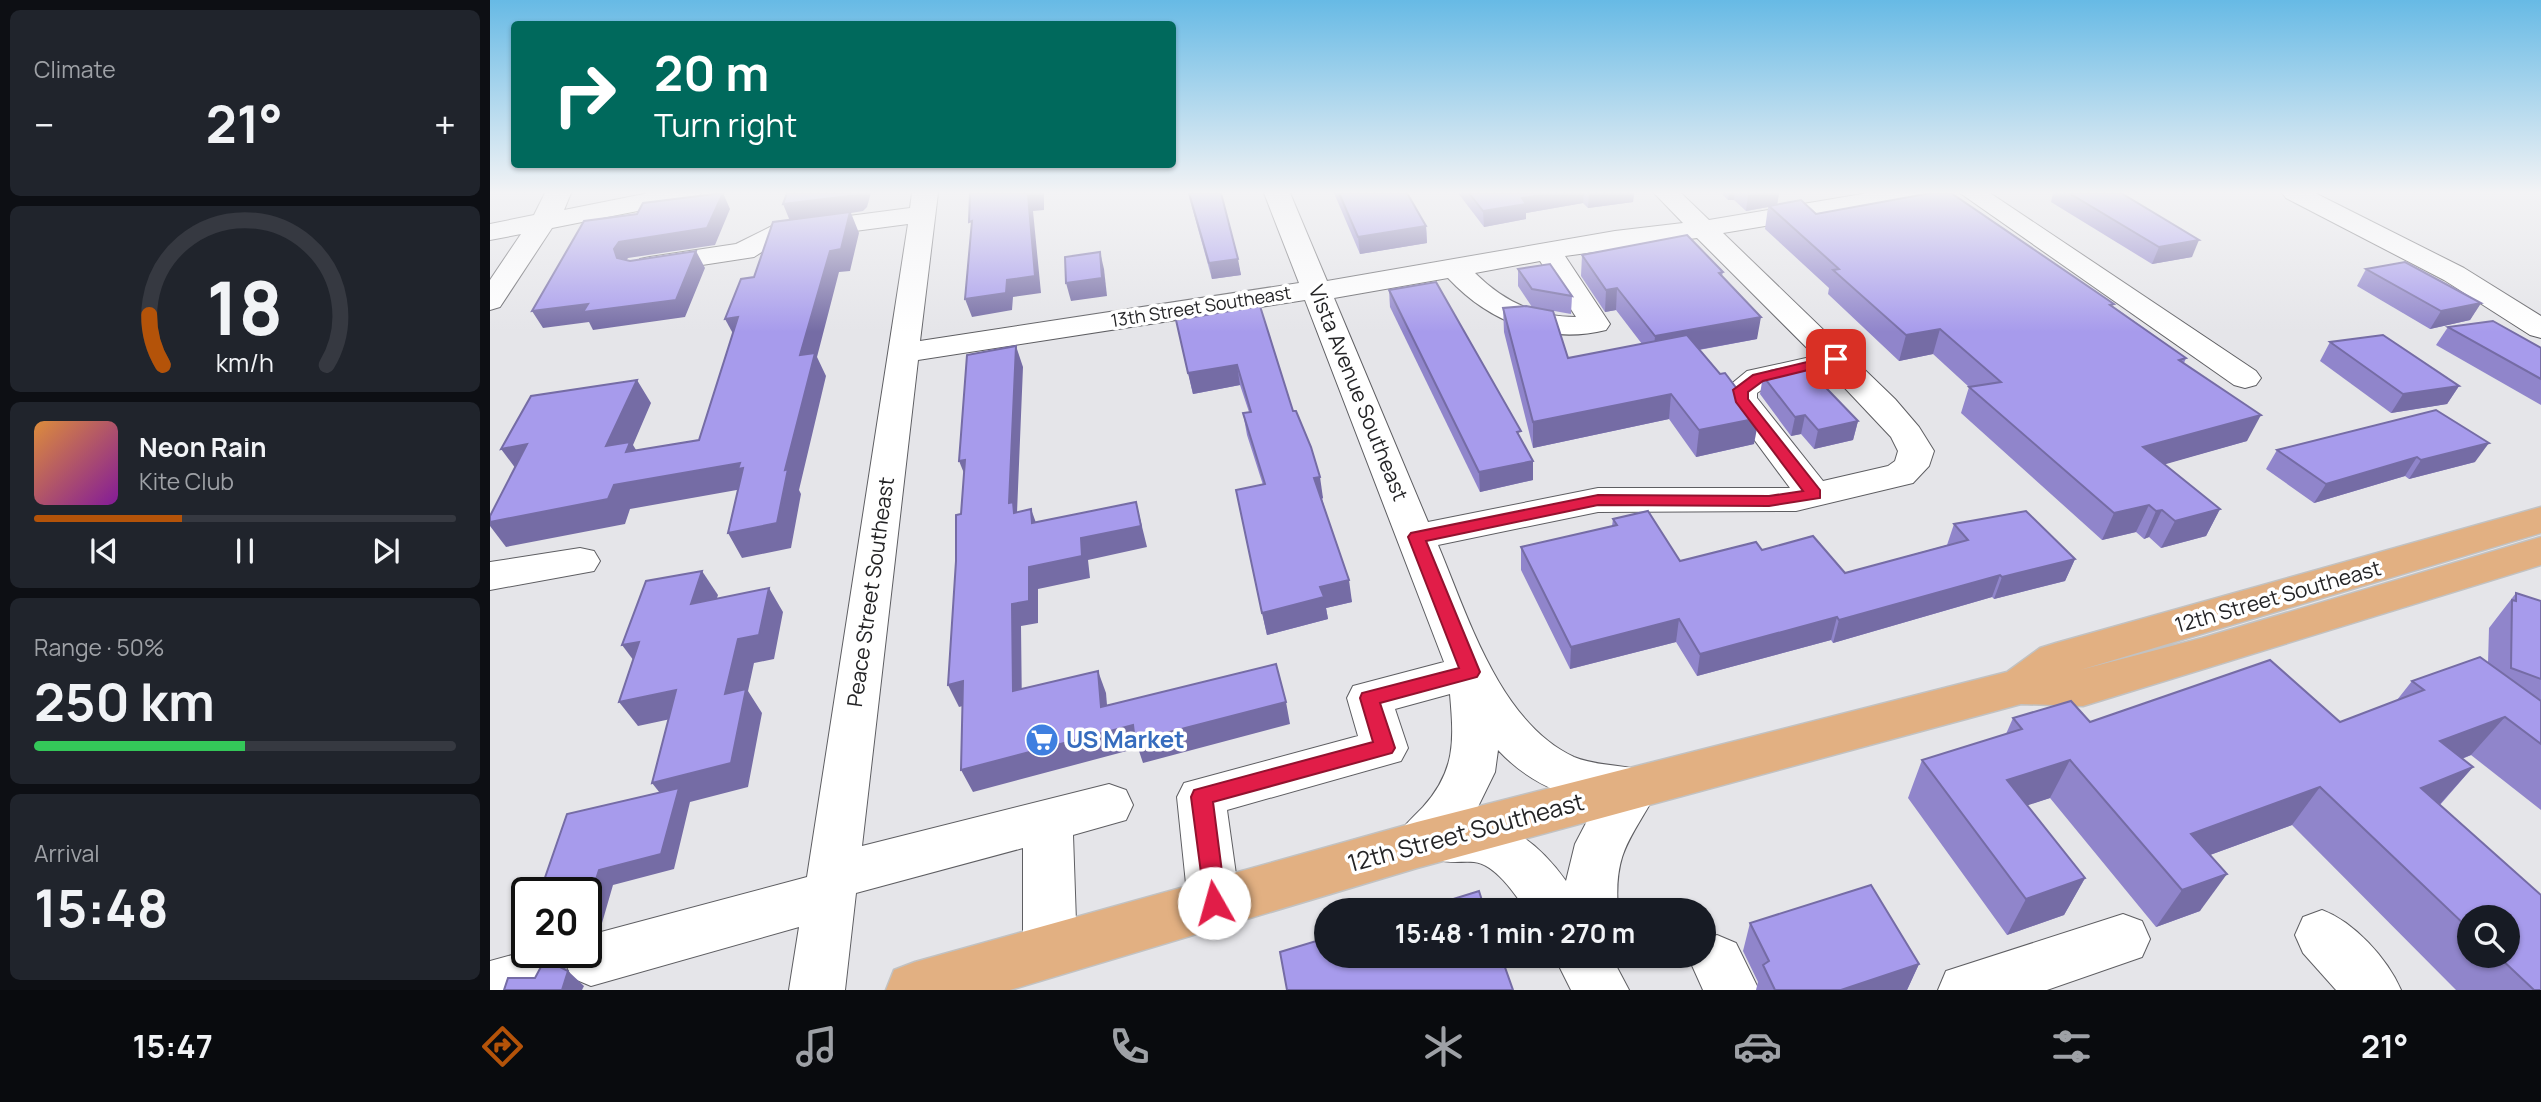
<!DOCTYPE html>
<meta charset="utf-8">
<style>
body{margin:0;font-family:Manrope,sans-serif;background:#20242c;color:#f1f3f6;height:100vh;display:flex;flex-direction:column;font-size:26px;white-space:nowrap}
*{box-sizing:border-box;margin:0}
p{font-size:23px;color:#9ea1a6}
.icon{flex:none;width:38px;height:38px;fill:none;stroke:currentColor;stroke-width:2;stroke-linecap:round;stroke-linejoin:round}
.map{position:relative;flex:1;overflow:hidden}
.sheet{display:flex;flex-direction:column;gap:10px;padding:10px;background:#0d0f14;width:490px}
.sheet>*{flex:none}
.top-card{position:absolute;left:21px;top:21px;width:665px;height:147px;border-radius:7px;box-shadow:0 2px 5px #0004;background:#00695c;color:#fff;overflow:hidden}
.tools{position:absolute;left:1967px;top:905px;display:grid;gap:14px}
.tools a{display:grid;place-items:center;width:63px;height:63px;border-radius:50%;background:#171b24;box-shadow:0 2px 5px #0004;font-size:35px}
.speed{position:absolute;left:21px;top:877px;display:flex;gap:14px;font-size:35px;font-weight:700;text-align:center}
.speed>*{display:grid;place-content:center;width:91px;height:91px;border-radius:50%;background:#171b24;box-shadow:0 2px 5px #0004;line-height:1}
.speed .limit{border:4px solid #111;border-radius:10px;background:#fff;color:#111}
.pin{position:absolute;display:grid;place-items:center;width:60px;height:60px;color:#fff;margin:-30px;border-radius:14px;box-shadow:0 4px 10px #0006}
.me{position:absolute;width:77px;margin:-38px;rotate:353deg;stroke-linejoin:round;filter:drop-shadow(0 0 5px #0008)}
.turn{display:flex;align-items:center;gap:24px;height:147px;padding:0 28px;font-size:32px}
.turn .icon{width:91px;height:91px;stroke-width:2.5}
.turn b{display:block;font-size:49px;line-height:60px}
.big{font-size:52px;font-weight:700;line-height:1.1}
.sheet .tile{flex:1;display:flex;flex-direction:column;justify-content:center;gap:10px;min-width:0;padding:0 24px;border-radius:10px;background:#20242c}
.sheet .dial{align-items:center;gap:0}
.dial svg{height:182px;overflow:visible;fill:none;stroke:#363941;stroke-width:7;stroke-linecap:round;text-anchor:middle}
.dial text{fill:#f1f3f6;stroke:none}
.song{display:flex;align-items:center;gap:21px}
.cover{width:84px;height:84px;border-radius:10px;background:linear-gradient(135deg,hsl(30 70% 55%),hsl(290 70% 35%))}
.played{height:7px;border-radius:4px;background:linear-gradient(90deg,#b45309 35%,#363941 35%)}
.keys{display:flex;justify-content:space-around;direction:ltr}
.heat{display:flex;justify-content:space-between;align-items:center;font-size:38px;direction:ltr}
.charge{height:10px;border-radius:5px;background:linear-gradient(90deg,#34c759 50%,#363941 0)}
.trip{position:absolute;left:824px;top:898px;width:402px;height:70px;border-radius:35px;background:#171b24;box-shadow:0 2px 5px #0004;font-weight:700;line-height:70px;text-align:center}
.tabs{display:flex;height:112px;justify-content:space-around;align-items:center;background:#090b0e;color:#9ea1a6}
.tabs .icon{width:49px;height:49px}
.tabs .active{color:#b45309}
.tabs b{font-size:32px;color:#f1f3f6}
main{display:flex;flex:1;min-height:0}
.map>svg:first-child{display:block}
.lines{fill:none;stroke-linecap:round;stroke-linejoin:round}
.minor-casing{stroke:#5e5e62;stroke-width:2}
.major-casing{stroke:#c2c2c2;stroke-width:3}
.minor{fill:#fff;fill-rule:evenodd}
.major{fill:#e2b082;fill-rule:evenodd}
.wall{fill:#9085cb;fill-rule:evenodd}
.shaded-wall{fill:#756ca5}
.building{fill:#a79bec;stroke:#756ca5;stroke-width:2}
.route{fill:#e11d48;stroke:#92132f;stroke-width:2}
.labels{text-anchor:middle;stroke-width:7;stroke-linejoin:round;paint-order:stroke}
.far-street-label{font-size:18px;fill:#242426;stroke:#fff}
.street-label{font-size:21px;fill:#242426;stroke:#fff}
.near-shop-label{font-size:24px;font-weight:bold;fill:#366cbe;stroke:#fff;text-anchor:start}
.near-street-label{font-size:24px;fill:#242426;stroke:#fff}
</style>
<main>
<section class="sheet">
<div class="tile"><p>Climate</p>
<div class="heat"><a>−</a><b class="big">21°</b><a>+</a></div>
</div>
<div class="tile dial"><svg viewBox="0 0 100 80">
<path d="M14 69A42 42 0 1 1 86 69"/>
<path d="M14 69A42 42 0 0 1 8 47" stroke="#b45309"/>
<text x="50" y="56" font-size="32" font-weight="700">18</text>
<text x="50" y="72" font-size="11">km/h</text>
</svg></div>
<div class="tile">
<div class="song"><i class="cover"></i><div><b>Neon Rain</b><p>Kite Club</p></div></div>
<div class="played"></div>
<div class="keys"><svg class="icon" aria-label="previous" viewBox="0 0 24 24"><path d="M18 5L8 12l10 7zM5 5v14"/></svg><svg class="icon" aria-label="pause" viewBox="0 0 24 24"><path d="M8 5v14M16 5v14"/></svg><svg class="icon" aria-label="next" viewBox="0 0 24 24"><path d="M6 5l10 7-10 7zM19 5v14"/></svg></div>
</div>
<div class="tile"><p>Range · 50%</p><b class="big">250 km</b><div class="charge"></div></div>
<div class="tile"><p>Arrival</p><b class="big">15:48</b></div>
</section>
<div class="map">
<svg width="2051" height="990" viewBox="0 0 2051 990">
<rect width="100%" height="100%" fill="#e5e5e9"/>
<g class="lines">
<defs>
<g id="minor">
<path d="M55,193H81L74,210L159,193H211L207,198L198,201L62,228L10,307L0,310V280L31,234L0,240V224L44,215Z"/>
<path d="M422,193H448L430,341L809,283L774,193H800L837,281L1125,231L1193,223L1164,193H1191L1219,220L1378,193H1436L1432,198L1423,201L1233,233L1405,399L1429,427L1444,451L1439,466L1423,483L1306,511L1108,512L948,545C978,616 1009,722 1084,757C1108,767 1137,764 1162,773L1169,787C1144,837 1123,848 1128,910H1036C1025,894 1005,864 984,862C971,861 959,864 946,859L927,867L909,861L902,845C910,829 920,820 933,807C966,770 964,741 960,694L905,709L918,748L911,761L737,810L750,903L743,920L724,927L705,920L698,903L687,797L694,783L868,736L857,698L863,686L954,662L815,300L428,360L372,846L619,784L636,790L643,805L636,820L583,835L587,951L579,969L560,977L541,969L533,951V848L366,893L355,990H299L309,927L101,986L82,978L74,960L77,952H96V936L317,877L418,224L289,241L264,257L160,273L150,271L146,265L150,259L160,257L246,244L282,226L420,208ZM1207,238L1325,356L1257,371L1234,390V399L1300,488H1108L938,522L844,298L958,278C999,322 1056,345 1116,330L1120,324L1075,256ZM1050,261L1086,317C1046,317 1013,301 985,273ZM1335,367L1401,437L1408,451L1405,461L1398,466L1333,481L1267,398V393L1279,385L1332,372ZM1008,750C1035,779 1067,795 1107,802L1085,844L1076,881C1053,849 1022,821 982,819L1005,772Z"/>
<path d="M1470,193H1500L1766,371L1771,378L1766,385L1755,388L1744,385Z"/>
<path d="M1792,193H1825L1974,268L2051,316V338L2040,335L1954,280L1796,198Z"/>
<path d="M90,548L104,551L110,561L104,571L0,590V562Z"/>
<path d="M1832,910C1864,922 1897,958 1911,990H1846L1813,953L1805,935L1813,917Z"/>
<path d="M1633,914L1652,921L1660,939L1652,957L1557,990H1448L1456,971Z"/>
<path d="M1227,935L1246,943L1269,990H1213L1200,961L1202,956H1214V940Z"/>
<path d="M37,951L59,958L67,977L61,990H0V961Z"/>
<path d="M1064,956H1121L1139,990H1081Z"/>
</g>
<path id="major" d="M2051,507V533L1590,670L1712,638L2051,537V565L1593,706L1531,704L927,868L520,990H396L404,970L425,962L927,822L1517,672L1550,648L1566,643Z"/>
</defs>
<use href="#minor" class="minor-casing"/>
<use href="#major" class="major-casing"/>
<use href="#minor" class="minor"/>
<use href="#major" class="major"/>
</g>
<g class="wall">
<path d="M698,193H731L751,275L722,279Z"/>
<path d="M844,193H917L936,226L937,243L870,254Z"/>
<path d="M968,193H1144L1143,202L1098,208L1093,203L1036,213V219L994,227Z"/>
<path d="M1231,193H1289L1287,204L1326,214L1623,306L1696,358L1694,363L1757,441L1674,464L1730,509L1716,536L1671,548L1659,537L1654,539L1646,532L1612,540L1471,413L1479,387L1443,354L1409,361L1338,294L1339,288L1275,229L1278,207L1256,211L1244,200H1238Z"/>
<path d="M1563,193H1631L1702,257L1662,264L1561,202Z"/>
<path d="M1092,255L1233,272L1232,276L1267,339L1209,350L1264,444L1206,457L1179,419L1043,448L1014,332L1013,308L1078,358L1152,344L1126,310L1115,312L1091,276Z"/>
<path d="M1028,269L1082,296L1081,314L1042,307L1028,286Z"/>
<path d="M1876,269L1991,303L1980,320L1940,329L1867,286Z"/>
<path d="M899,290L1031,440L1043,480L990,492L900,307Z"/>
<path d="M686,320L803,411L833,498L832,499L862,602L836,608L838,619L777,635L746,490L773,485L757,435L753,413L759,412L750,385L703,394Z"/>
<path d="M1958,327L2051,348V405L1946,345Z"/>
<path d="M1840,342L1969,386L1957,404L1901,413L1830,361Z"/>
<path d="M1273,376L1368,421L1363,440L1324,449L1311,434L1301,436L1270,394Z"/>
<path d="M1946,410L1985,462L1919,479L1915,476L1824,503L1776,469L1787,450Z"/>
<path d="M1123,519L1190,561L1272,550L1355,573L1457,545L1464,524L1585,559L1575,581L1504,599L1502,597L1343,643L1341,640L1207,676L1186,642L1080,669L1031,570V547L1122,526Z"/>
<path d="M2026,593L2051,601V810L1981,755L1972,759L1983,767L1950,805L2051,990H1966L1802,825L1720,855L1710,911L1666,927L1560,798L1537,805L1595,878L1574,915L1517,935L1418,798L1432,760L1516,734L1523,718L1600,722H1850L1907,700L1922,681L1998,663L1999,628ZM1979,917L2018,956H1979Z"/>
<path d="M1260,923L1429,964L1417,990H1266L1268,982L1253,951Z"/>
</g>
<g class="shaded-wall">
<path d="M233,193L240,209L225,245L138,258L133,266L127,258L124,249L129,242Z"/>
<path d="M369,193H381L377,207L373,211L361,213L369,233L360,271L349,272L327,357L336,376L309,490L311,494L301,548L252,558L238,533L295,470L310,355L300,221L293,204Z"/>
<path d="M549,193H554V210L543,211L551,293L523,297L522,310L482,317L475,299L517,280L538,195Z"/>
<path d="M1062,193H1094L1093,203L1036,213V219L994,227L993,211L1032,198Z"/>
<path d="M1099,193H1144L1143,202L1098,208Z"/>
<path d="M1239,193H1245L1244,200H1238Z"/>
<path d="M1268,193H1289L1287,206H1279L1278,207L1256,211L1258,195Z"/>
<path d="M936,226L937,243L870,254L868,237Z"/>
<path d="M1709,240L1702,257L1662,264L1669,247Z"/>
<path d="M206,251L215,268L195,317L103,330L99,322L53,328L42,311Z"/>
<path d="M610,252L614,269L617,296L581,301L576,283Z"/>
<path d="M748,259L751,275L722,279L719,263Z"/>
<path d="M1127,288L1126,310L1115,312L1116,290Z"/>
<path d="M1991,303L1980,320L1940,329L1951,311Z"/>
<path d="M248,317L247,341L235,319Z"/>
<path d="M1271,317L1267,339L1163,358L1165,336Z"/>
<path d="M1450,329L1443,354L1409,361L1416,335Z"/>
<path d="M526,346L533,367L527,513L531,524L519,503Z"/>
<path d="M747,365L750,385L703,394L698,373Z"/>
<path d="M147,380L161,403L143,445L156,466L116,446Z"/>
<path d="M1969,386L1957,404L1901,413L1913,394Z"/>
<path d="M1181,394L1179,419L1043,448V422Z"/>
<path d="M1315,415L1311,434L1301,436L1305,417Z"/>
<path d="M1771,415L1757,441L1641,474L1653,447Z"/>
<path d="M1269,418L1264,444L1206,457L1209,430Z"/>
<path d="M1368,421L1363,440L1324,449L1328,430Z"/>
<path d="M1999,443L1985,462L1919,479L1931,460Z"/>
<path d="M37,444L29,473L11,449Z"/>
<path d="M1927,457L1915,476L1824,503L1836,484Z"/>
<path d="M475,460L478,483L469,461Z"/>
<path d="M1043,461V480L990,492L989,472Z"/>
<path d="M250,463L253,468L258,488L140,509L135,524L16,547L0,526V522L124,485Z"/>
<path d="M830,477L833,498L828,500L824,478Z"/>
<path d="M646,502L657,547L598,560L600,578L548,589V623L531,626L532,714L523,691L522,604L539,567L591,538Z"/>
<path d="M1659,505L1646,532L1612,540L1624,513Z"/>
<path d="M541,509L549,531L542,523Z"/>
<path d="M1730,509L1716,536L1671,548L1685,521Z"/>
<path d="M1672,510L1659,537L1654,539L1666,511Z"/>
<path d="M1585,559L1575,581L1504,599L1512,577Z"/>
<path d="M212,571L228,595L217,629L201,604Z"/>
<path d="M1510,575L1502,597L1343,643L1349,620Z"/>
<path d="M859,580L862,602L836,608L838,619L777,635L772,613L830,587Z"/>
<path d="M279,588L293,612L284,659L264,663L258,691L272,713L258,787L200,802L184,869L123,885L110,930L96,934V911L109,870L181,807L162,783L235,694L248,639Z"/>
<path d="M1347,617L1341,640L1207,676L1210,654Z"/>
<path d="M1189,619L1186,642L1080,669L1081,647Z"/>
<path d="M149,642L150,669L132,645Z"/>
<path d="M608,671L616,693L619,729L611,707Z"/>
<path d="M473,681L484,703L469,707L458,685Z"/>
<path d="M186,690L204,714L148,726L129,702Z"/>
<path d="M796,702L800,724L653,763L648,748L483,792L471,770L643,725Z"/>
<path d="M2015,717L1981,755L1919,779L1950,741Z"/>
<path d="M1580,760L1560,798L1499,818L1517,780Z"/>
<path d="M1983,767L1949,805L1931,788Z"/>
<path d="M1830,787L1802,825L1676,871L1701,834Z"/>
<path d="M1737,874L1710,911L1666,927L1692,890Z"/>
<path d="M1595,878L1574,915L1517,935L1536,899Z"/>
<path d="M59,952H75L72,959L77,973L78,971L94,986L92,990H72Z"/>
<path d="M1429,964L1417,990H1351Z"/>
</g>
<g class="building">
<path d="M233,193L217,228L129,242L124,249L127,258L140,261L206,251L186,300L93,312L98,304L42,311L94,221L147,214L153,203Z"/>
<path d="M297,193H369L367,195L293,204Z"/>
<path d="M480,193H549L538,195L545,276L517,280L516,293L475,299L482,221L479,222Z"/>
<path d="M699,193H731L748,259L719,263Z"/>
<path d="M849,193H917L936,226L868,237Z"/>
<path d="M979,193H1062L1032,198L1036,204L993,211Z"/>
<path d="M1441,193H1461L1624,304L1620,305L1696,358L1689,360L1771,415L1653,447L1730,509L1685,521L1672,510L1666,511L1659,505L1624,513L1479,387L1511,382L1450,329L1416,335L1343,270L1349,269L1279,206L1311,200L1326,214Z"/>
<path d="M1579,193H1631L1709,240L1669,247Z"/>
<path d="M360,212L351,249L340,251L310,355L325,353L295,470L298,469L287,523L238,533L253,468L248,469L250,463L124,485L118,499L0,522V516L37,444L11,449L41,396L147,380L116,446L140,442L136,452L209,440L248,317L235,319L251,279L264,277L283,222Z"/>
<path d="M1197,235L1233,272L1229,273L1271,317L1165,336L1127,288L1116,290L1092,255Z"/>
<path d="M610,252L612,278L576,283L575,257Z"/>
<path d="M1915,262L1991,303L1951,311L1876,269Z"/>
<path d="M1060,264L1082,296L1042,289L1028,269Z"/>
<path d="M946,282L1031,431L1027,432L1043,461L989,472L899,290Z"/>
<path d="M770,306L803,411H806L821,447L830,477L824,478L859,580L830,587L834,597L772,613L746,490L775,484L753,413L761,412L747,365L698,373L686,320Z"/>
<path d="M1036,306L1063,311L1078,358L1197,335L1230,374L1235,373L1269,418L1209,430L1181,394L1043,422L1013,308Z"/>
<path d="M2003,321L2051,348V379L1958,327Z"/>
<path d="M1893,335L1969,386L1913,394L1840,342Z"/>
<path d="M526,346L519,503L523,502L524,513L541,509L542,523L646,502L651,526L591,538L592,556L539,567V601L522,604L523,691L608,671L611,707L786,664L796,702L645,741L643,725L471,770L473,681L458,685L466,561V515L471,514L475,460L469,461L477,355Z"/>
<path d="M1313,364L1368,421L1328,430L1315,415L1305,417L1273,376L1280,371Z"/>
<path d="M1946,410L1999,443L1931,460L1927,457L1836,484L1787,450Z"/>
<path d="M1158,511L1190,561L1266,542L1272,550L1323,536L1355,573L1478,540L1464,524L1536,511L1585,559L1512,577L1510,575L1349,620L1347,617L1210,654L1189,619L1081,647L1031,547L1127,525L1123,519Z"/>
<path d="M212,571L201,604L279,588L269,635L248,639L235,694L256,689L241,763L162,783L186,690L129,702L149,642L132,645L156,581Z"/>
<path d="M2026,593L2051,601V679L2021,668L2022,600L2026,601Z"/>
<path d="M1990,657L2051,701V744L2015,717L1950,741L1983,767L1931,788L2051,895V990H2044L2008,956H2018V917H1979V929L1830,787L1701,834L1737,874L1692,890L1580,760L1517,780L1595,878L1536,899L1432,760L1532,729L1523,718L1581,701L1600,722L1780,660L1850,722L1934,690L1922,681Z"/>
<path d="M189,788L171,854L109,870L96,911V892H50L77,814Z"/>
<path d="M1381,885L1429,964L1351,990H1285L1273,965L1279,961L1260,923Z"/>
<path d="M989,891L995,910H928Z"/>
<path d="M37,922V939L32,937Z"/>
<path d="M836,938V956H1011L1023,990H797L790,952Z"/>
<path d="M49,952H59L64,964L78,971L72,990H14L18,978H45L53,963Z"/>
</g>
<linearGradient id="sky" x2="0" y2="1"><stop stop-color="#67bae5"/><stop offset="0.58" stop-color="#f3f3f5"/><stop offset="1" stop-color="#f3f3f5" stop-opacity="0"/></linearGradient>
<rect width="2051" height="332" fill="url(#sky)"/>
<path class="route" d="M1346,355L1351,357V362L1273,381L1258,392V399L1330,490V498L1279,506L1108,505L936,541L990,672L987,677L890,703L905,748L902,753L723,802L736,903L732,911L724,914L716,911L701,797L704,790L883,742L870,698L872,693L969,668L918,537L921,533L1108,495L1279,496L1313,491L1246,402L1243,390L1263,375Z"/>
<defs>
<symbol id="supermarket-disc" viewBox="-11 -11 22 22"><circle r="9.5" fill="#3f7fe0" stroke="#fff"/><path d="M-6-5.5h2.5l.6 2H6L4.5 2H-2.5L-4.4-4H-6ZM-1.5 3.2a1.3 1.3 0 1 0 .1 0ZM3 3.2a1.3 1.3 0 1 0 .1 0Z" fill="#fff"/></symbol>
</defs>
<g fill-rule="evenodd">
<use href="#supermarket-disc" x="533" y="721" width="38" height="38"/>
</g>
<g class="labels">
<g class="far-street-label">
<text transform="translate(711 307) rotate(-9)" y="6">13th Street Southeast</text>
</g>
<g class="street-label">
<text transform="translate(868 393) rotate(68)" y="7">Vista Avenue Southeast</text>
<text transform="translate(381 592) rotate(-82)" y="7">Peace Street Southeast</text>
<text transform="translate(1788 597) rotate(-16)" y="7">12th Street Southeast</text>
</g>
<g class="near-shop-label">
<text x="576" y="748">US Market</text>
</g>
<g class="near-street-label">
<text transform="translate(976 833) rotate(-15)" y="8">12th Street Southeast</text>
</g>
</g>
</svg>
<div class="tools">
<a><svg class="icon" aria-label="search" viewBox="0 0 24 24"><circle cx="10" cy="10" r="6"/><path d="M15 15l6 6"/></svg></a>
</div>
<div class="speed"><div class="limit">20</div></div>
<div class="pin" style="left:1346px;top:359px;background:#d93025"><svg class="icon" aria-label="arrive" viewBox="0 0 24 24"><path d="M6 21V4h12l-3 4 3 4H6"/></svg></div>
<svg class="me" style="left:724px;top:903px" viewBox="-20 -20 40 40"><circle r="19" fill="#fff"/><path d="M0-13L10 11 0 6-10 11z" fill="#e11d48"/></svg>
<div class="trip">15:48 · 1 min · 270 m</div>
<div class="top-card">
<div class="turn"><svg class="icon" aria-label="right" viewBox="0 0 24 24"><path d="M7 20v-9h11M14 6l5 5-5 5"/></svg><div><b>20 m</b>Turn right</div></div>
</div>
</div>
</main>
<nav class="tabs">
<b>15:47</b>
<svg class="icon active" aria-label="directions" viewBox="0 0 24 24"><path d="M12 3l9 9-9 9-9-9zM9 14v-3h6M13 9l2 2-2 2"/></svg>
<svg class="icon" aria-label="music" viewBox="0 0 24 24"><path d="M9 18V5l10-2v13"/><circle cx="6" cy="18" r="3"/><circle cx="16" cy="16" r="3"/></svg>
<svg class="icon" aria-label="phone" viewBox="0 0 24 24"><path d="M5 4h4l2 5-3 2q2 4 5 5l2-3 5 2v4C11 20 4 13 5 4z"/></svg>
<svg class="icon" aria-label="climate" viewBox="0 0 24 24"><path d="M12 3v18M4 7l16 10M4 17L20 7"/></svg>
<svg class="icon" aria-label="car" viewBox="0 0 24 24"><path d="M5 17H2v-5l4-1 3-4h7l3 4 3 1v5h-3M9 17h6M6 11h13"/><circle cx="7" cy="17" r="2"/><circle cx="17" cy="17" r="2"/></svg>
<svg class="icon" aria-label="filters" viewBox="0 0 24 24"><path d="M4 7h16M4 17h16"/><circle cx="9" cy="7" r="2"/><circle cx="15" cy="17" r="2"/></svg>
<b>21°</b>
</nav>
